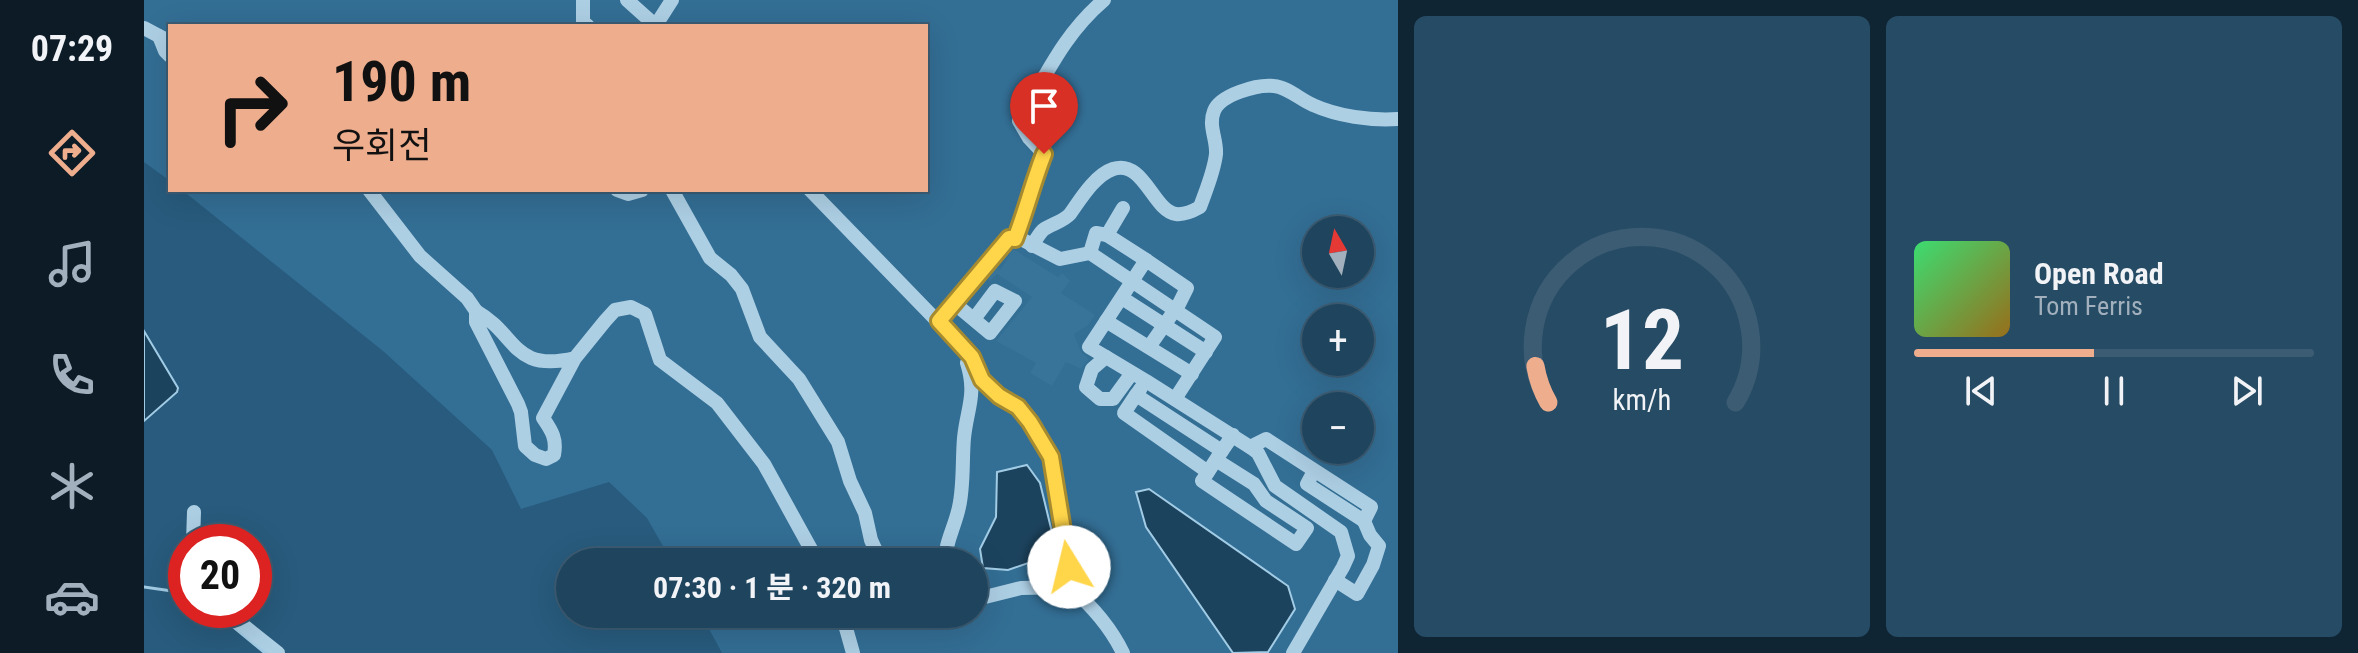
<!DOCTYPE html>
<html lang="ko">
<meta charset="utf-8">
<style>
body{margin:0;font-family:"Roboto Condensed","Noto Sans KR",sans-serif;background:#264b64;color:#f1f3f6;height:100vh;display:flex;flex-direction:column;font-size:30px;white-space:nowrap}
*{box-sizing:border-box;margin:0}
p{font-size:26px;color:#a1b0bc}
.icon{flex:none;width:44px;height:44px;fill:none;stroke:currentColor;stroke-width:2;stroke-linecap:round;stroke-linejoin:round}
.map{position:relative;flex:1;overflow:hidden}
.drawer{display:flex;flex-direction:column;gap:16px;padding:16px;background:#102534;width:960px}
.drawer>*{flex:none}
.banner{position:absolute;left:24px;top:24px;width:760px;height:168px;border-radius:0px;box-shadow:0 8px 32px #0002,0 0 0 2px #3c5c73;background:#eead8d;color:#111;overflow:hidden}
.needle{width:52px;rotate:351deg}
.buttons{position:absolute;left:1158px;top:216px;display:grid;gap:16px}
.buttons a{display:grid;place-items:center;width:72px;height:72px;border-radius:50%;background:#1e445e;box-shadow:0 8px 32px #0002,0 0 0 2px #3c5c73;font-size:40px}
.speed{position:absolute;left:24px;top:524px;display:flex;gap:16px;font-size:40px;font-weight:700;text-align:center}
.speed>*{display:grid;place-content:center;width:104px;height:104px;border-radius:50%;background:#1e445e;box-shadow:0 8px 32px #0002,0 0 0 2px #3c5c73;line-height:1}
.speed .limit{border:12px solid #d22;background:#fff;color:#111}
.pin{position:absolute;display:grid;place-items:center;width:68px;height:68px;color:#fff;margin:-82px -34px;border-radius:50% 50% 50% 0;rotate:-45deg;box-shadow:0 0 8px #0007}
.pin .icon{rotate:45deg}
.me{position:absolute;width:88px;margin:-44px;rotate:351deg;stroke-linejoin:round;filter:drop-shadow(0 0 6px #0008)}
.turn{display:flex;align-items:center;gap:28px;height:168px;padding:0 32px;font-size:36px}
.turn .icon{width:104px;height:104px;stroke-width:2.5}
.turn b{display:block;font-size:56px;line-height:68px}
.drawer .tile{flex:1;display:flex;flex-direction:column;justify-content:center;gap:12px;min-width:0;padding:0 28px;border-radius:12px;background:#264b64}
.drawer .dial{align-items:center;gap:0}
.dial svg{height:208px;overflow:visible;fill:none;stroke:#3c5c73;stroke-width:7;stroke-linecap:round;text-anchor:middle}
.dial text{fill:#f1f3f6;stroke:none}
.song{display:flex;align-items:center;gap:24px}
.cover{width:96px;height:96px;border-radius:12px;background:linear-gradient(135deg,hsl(140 70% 55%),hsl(40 70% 35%))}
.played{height:8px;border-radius:4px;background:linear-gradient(90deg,#eead8d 45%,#3c5c73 45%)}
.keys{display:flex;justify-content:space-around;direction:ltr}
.drawer .tiles{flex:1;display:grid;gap:16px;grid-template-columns:repeat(2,1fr)}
.trip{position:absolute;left:412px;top:548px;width:432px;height:80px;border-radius:40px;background:#1e445e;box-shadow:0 8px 32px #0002,0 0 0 2px #3c5c73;font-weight:700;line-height:80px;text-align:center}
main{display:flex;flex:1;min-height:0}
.tabs{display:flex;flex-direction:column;width:144px;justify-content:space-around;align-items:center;background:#0c1b26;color:#a1b0bc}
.tabs .icon{width:56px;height:56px}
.tabs .on{color:#eead8d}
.tabs b{font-size:36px;color:#f1f3f6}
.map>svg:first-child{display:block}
.green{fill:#336e94;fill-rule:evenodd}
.water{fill:#1c435e;stroke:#a2cce5;stroke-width:2}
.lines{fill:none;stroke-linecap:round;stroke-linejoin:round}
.stream{stroke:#a2cce5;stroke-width:3}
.building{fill:#387399}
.minor{stroke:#adcfe4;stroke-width:14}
.route-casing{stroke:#a68a30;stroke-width:20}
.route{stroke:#ffd54a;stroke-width:14}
</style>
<main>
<nav class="tabs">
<b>07:29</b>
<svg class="icon on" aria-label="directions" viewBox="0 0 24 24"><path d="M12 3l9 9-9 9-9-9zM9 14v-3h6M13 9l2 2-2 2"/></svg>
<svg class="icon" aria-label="music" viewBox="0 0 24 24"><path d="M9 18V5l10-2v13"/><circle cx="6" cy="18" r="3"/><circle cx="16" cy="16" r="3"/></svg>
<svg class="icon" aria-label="phone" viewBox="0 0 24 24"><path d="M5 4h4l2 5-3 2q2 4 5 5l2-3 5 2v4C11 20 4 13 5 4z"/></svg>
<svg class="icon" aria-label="climate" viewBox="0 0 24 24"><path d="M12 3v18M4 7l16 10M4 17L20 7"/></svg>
<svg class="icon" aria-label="car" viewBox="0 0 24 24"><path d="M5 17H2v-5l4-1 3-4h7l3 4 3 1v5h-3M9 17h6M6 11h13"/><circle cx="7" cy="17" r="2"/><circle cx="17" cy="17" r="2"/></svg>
</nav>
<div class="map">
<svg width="1254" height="653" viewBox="0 0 1254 653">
<rect width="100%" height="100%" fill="#285b7d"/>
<path class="green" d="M0,0H1254V653H578L557,614H830V562H528L503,518L465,482L377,509L348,450L239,351L38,190H782V26H26V181L0,162ZM1172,230H1216V274H1172ZM1172,318H1216V362H1172ZM1172,406H1216V450H1172Z"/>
<g class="water">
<path d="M0,331L34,388L33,392L0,421Z"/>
<path d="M883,465L896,483L913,553L864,570L839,568L836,549L852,517L853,472Z"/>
<path d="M1005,489L1144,586L1151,609L1124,652L1089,653L1002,527L992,492Z"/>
</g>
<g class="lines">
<g class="stream">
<path d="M0,587L42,593"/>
<path d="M69,610L121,653"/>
</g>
</g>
<path class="building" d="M869,249L914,277L918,273L926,281L917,293L951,315L944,325L930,334L937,352L945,359L937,369L922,362L908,386L886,373L892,363L852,341L888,297L853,274L846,281L843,279L854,267L857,269Z"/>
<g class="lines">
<g class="minor">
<path d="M439,0V22L444,26"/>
<path d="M483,0L512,26"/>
<path d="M512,25L528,0"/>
<path d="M0,28L15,36"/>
<path d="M26,41L15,36L21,51L26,56"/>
<path d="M225,190L276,256L323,298L332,311"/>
<path d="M473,190L484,194L498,190"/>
<path d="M528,190L566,258L587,275L598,289L616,337L655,379L694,442L706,481L721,513L727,540L737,562"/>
<path d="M666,190L828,357L838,380L855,396L874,407L886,422L907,457L925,567L926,587L877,588L837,598L830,597"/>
<path d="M979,208L963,235L1002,260"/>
<path d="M871,239C882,211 889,182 900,154L885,138L875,121C902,76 919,35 960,0"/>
<path d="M888,246C891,241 895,234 899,230C907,224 919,222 926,214C936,200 951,175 969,169C1000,159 1009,211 1032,214C1040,215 1049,211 1056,207C1062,190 1070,172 1072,154C1073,139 1064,126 1070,111C1076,95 1113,84 1130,86C1143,87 1157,100 1169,105C1193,116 1227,121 1254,119"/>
<path d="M946,253L952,233L963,235"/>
<path d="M978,298L1062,352"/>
<path d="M810,303L846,333L871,301L851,291L830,319"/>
<path d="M795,321L865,238L877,239L916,259L946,253L1071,337L1031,399"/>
<path d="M962,321L1048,374"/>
<path d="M962,357L945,347L1002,260L1043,288L1035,304L1005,347"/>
<path d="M431,358C368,373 374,335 332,311V322L374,404L377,412L381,446L391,455L402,459L410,455C413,439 408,431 399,418L431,358L461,321L471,310L487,307L501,314L516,360L573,403L620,464L674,562"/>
<path d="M988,373L969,399H956L942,387L948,369L962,357L1002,381L1106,447L1114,453L1131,486L1197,532L1204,556L1199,567L1149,653"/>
<path d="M997,388L992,395L1078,451"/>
<path d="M992,395L980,413L1064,472"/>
<path d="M1106,447L1122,439L1227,507L1220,521L1163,484L1170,471"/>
<path d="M1072,460L1110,484L1122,501L1163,528L1152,544L1058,481C1068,466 1078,450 1089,435"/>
<path d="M49,542L50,512"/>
<path d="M801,562C801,542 811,527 815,507C820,485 818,461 820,438C823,408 833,395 823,363"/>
<path d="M1191,580L1213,594L1229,565L1235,546L1226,535L1220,521"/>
<path d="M926,587C948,606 966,626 979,653"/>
<path d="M80,610L134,653"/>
<path d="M698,614L709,653"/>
</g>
</g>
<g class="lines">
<defs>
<path id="route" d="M900,154C889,182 882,211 871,239L865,238L795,321L828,357L838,380L855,396L874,407L886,422L907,457L925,567"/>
</defs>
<use href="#route" class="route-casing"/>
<use href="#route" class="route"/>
</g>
</svg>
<div class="buttons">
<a><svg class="needle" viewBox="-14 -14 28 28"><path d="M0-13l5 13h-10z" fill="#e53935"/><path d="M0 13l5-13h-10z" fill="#a1b0bc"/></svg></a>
<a>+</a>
<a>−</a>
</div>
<div class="speed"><div class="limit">20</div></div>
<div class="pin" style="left:900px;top:154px;background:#d93025"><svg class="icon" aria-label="arrive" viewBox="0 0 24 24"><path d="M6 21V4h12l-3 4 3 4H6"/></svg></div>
<svg class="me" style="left:925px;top:567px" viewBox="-20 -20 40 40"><circle r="19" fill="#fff"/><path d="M0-13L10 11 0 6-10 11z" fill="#ffd54a"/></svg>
<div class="trip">07:30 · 1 분 · 320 m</div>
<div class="banner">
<div class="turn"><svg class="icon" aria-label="right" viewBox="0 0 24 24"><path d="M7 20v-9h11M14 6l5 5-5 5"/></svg><div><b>190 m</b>우회전</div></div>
</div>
</div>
<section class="drawer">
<div class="tiles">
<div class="tile dial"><svg viewBox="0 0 100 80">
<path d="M14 69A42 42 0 1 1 86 69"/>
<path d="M14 69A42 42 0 0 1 9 55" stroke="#eead8d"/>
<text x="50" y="56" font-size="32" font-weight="700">12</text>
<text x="50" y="72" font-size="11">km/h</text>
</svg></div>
<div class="tile">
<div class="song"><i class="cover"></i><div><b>Open Road</b><p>Tom Ferris</p></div></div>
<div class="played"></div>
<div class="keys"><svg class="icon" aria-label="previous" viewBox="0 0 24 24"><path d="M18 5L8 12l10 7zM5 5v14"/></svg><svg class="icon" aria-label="pause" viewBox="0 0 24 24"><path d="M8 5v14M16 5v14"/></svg><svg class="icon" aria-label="next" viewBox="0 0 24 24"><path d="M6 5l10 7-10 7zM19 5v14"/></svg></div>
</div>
</div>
</section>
</main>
